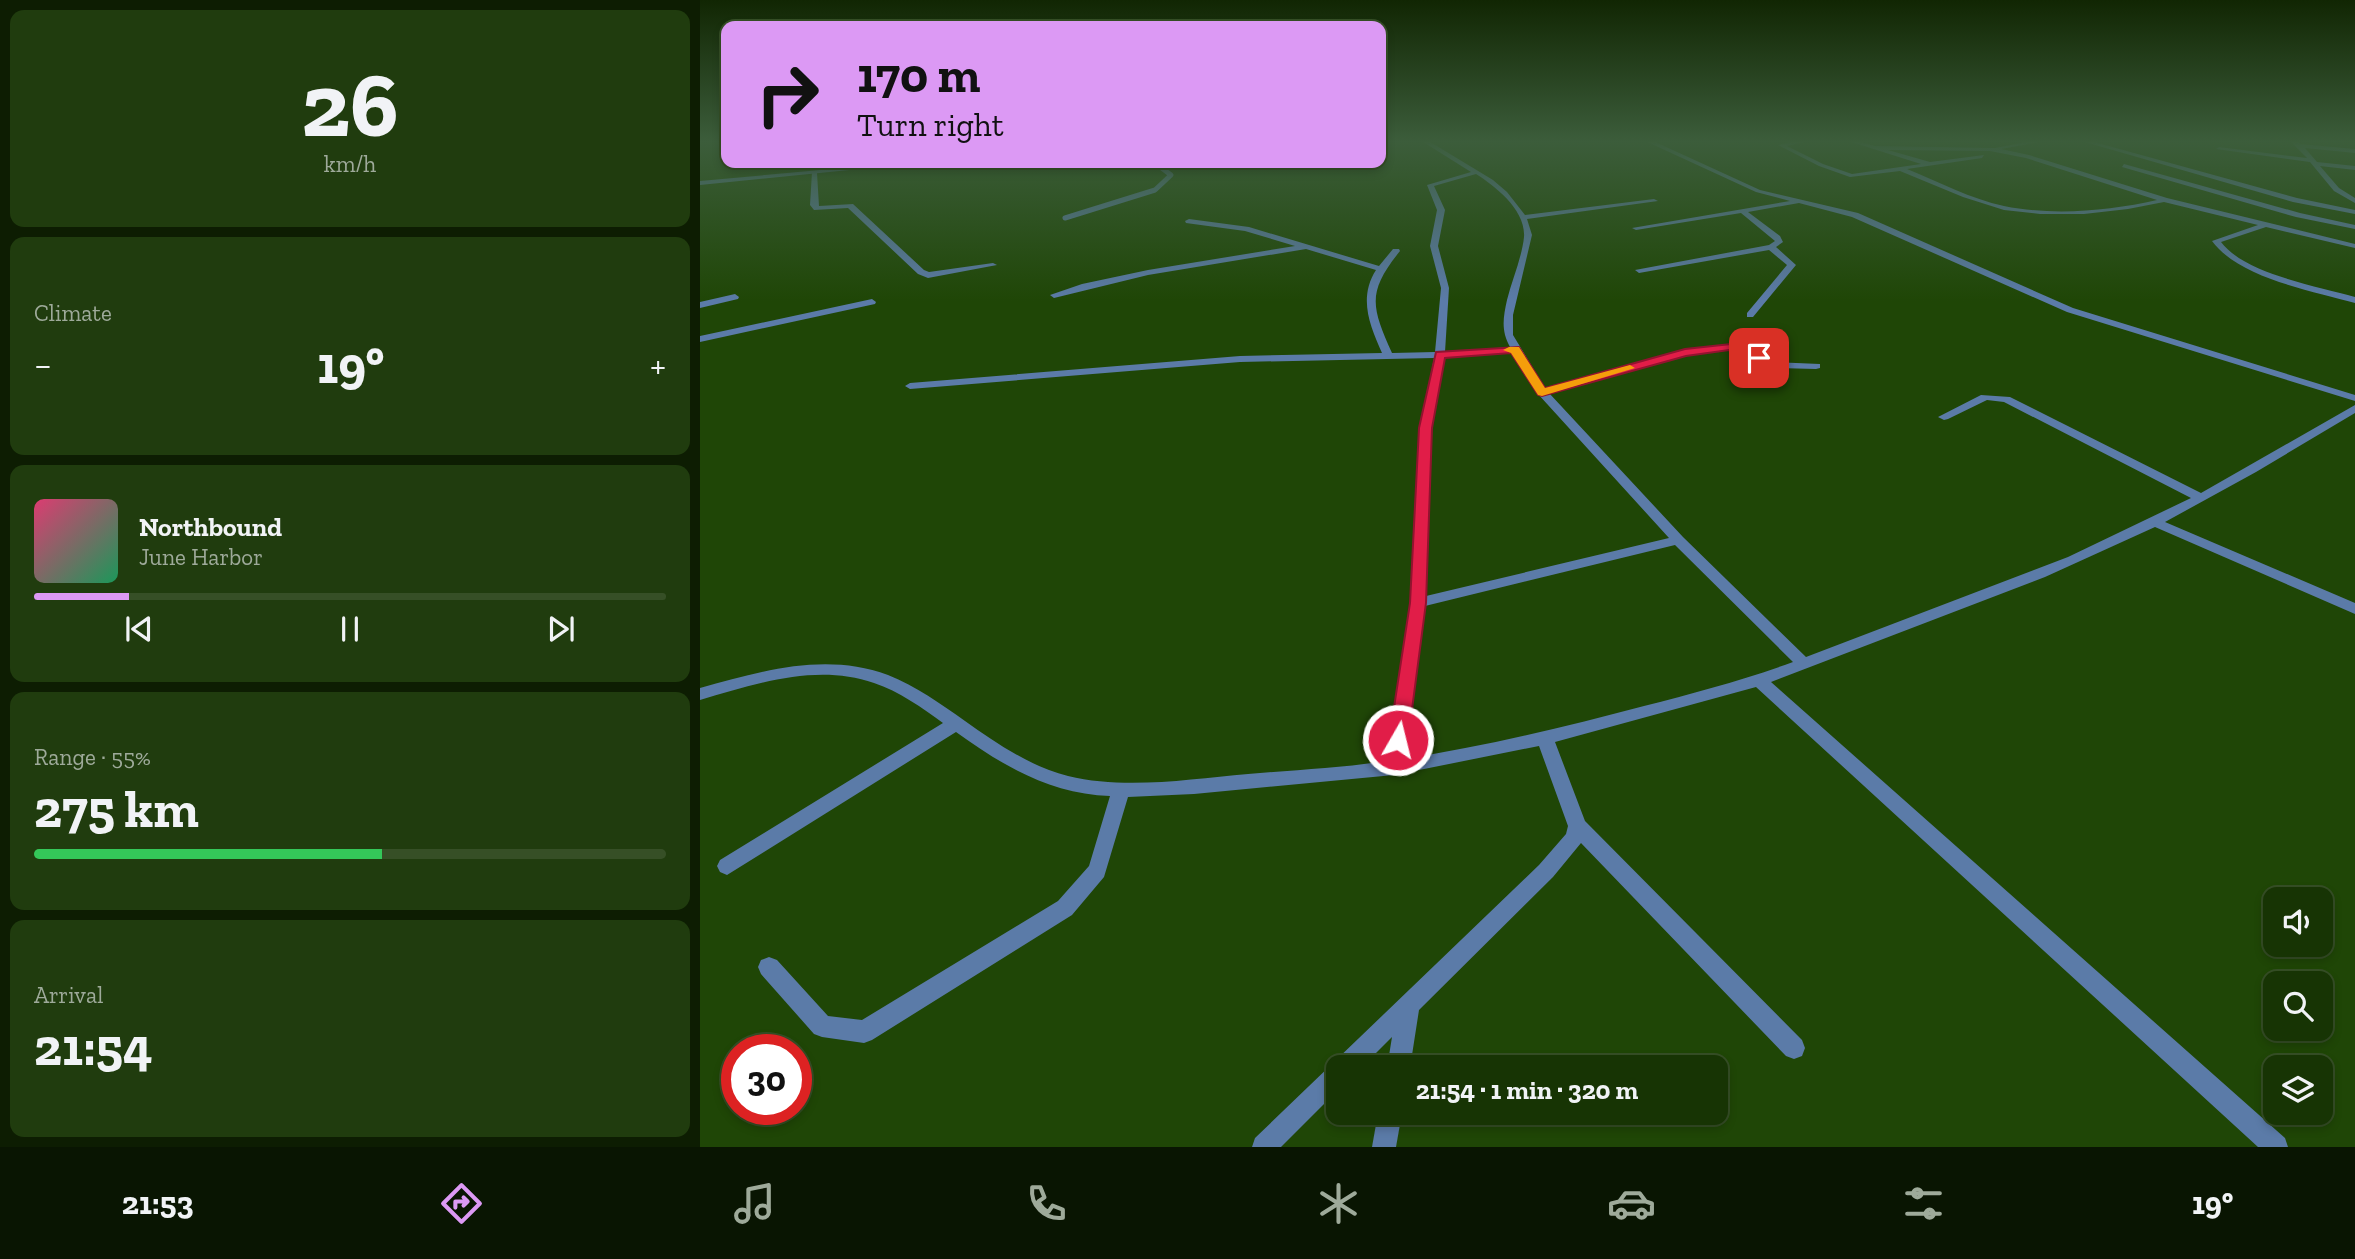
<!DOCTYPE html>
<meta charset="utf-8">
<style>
body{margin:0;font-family:"Zilla Slab",serif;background:#203c0e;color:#f1f3f6;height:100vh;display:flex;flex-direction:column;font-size:26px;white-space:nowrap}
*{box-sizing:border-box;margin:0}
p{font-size:23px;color:#9eaa9a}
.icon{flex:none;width:38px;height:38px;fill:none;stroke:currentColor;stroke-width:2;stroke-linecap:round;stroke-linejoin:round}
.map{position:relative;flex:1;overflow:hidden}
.side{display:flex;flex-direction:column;gap:10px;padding:10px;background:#0d1d02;width:700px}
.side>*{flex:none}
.top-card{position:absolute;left:21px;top:21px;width:665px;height:147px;border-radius:14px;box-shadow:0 4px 10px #0003,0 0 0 2px #364f26;background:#dc99f4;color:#111;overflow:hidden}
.tools{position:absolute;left:1563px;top:887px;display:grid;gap:14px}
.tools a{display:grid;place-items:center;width:70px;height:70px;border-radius:14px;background:#173404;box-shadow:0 4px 10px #0003,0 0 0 2px #364f26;font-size:35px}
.speed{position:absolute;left:21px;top:1034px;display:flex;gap:14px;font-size:35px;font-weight:700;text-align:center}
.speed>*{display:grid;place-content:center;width:91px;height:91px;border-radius:50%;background:#173404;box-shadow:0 4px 10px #0003,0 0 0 2px #364f26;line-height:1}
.speed .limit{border:10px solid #d22;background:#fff;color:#111}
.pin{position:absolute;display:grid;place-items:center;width:60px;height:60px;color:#fff;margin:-30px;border-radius:14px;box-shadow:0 4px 10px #0006}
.me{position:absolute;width:77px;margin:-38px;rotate:8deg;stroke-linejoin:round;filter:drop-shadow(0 0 5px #0008)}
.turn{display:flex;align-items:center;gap:24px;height:147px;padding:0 21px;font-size:32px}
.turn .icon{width:91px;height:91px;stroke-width:2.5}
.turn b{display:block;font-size:49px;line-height:60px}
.big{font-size:52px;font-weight:800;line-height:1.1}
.side .card{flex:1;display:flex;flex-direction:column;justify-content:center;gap:10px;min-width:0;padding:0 24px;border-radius:14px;background:#203c0e}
.side .dial{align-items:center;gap:0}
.dial b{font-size:91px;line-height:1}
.song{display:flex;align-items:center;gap:21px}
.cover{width:84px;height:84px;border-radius:10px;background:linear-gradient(135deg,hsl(340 70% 55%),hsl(150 70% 35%))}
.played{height:7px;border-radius:4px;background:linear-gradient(90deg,#dc99f4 15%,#364f26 15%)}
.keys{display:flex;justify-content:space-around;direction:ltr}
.heat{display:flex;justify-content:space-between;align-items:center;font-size:38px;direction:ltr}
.charge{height:10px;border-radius:5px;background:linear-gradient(90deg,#34c759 55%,#364f26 0)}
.trip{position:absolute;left:626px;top:1055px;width:402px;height:70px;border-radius:14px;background:#173404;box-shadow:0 4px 10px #0003,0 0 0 2px #364f26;font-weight:800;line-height:70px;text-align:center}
.menu{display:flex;height:112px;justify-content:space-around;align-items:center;background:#091502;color:#9eaa9a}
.menu .icon{width:49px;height:49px}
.menu .active{color:#dc99f4}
.menu b{font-size:32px;color:#f1f3f6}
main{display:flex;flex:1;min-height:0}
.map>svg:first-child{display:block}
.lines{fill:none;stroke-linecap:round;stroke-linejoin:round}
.service{stroke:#5b7ba8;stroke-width:5}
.minor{fill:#5b7ba8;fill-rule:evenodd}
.tertiary{fill:#5b7ba8;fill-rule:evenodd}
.route{fill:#e11d48;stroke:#92132f;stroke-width:2}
.slow{fill:#f59e0b}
</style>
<main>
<section class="side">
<div class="card dial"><b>26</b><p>km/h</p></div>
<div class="card"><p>Climate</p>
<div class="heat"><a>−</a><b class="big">19°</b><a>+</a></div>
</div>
<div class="card">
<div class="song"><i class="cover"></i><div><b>Northbound</b><p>June Harbor</p></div></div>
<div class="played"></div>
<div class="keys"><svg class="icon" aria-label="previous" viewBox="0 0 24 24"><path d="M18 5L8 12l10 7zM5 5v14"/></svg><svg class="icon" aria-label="pause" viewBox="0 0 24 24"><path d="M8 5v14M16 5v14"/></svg><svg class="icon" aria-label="next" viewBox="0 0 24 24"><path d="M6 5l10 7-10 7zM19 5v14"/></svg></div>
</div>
<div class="card"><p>Range · 55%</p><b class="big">275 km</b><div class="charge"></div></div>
<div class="card"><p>Arrival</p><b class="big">21:54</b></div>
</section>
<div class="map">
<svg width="1655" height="1147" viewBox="0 0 1655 1147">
<rect width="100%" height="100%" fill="#1f4606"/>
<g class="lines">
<path class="service" d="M365,218L455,190L471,175L455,163"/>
<g class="minor">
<path d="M720,140H727L793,180L807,192L825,215L954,199L958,201L827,219L832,235L813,315V335L845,388L985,350L1031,344L1075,362L1120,364V368L1116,369L1073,368L1030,350L986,356L849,393L983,537L1106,657L1368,557L1491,498L1304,402L1287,400L1248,419L1244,420L1238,417L1281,395L1310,397L1501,493L1655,405V413L1556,472L1465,522L1655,603V614L1455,527L1345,577L1071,682L1585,1138L1588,1147H1558L1056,687L855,742L885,821L1102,1040L1105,1048L1102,1056L1094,1059L1086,1056L881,843L853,877L719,1010L710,1068H687L692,1037L661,1068H639V1089L581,1147H552L555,1138L839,865L866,834L868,826L839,746L694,775L494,794L428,797L404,877L372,915L172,1040L164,1043L122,1037L114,1034L61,974L58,967L61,960L69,957L77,960L128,1016L162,1020L358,901L389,866L410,796C351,794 303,766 256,732L27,875L20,872L17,866L20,860L243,723C222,708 199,691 174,683C116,663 55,684 0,700V688C62,671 125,652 188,675C216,686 241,704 265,721C296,743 331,767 368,776C426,790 490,779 548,774C594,770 641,768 686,761L711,603L720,428L734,358L540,362L210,389L205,386L210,383L540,356L682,353C670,326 658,298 676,270L606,249L448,275L354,298L350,295L382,284L448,270L595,246L545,231L486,223L485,221L489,219L549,227L679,266L693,249H699L700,251C667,292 671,306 692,353L735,352L741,288L730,246L737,210L727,185L771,172ZM776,174C795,186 826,210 824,237C822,257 812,280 807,300C803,318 801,331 810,347L745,352L749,288L738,246L745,210L734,186ZM814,353L838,394L969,538L726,596L732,428L744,358ZM975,545L1093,662C1044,680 994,693 944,706C865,727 785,746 704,759L725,606Z"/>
<path d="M943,140H951L1060,190L1158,213L1373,308L1655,395V401L1367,312L1152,217L1099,203L1048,212L1080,236L1083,242L1076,247L1096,265L1053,317H1047V313L1087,265L1069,250L939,273L935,270L1069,245L1075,241L1041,213L936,230L932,228L1090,201L1056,192Z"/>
<path d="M1100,140H1113L1087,146L1123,164L1152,174L1221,164L1145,140H1154L1175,146L1295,148L1336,140H1350L1301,149L1329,155L1467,198L1655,244V248L1566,227L1521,242C1545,274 1617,286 1655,297V303C1612,291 1539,278 1512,241L1558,225L1464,202L1428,209L1384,214H1340L1304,210L1263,197L1200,171L1150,177L1119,166L1078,145ZM1188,150L1290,151L1326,158L1457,200C1409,211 1353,216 1304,206C1271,199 1239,182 1207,169L1282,158L1284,155L1230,162Z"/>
<path d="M1378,140H1387L1597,198L1655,210V214L1593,202Z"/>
<path d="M1589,140H1596L1601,144L1655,149V153L1605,148L1617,162L1655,166V170L1620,166L1639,188L1655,198V203L1634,191L1610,162L1516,149L1519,147L1607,158Z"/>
<path d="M1424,164L1600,213L1655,225V229L1596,217L1422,167Z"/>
<path d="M112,172L117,173L119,206L153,204L224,270L229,272L293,263L297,265L228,278L218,274L148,208L114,210L110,205Z"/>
<path d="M35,294L39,297L38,299L0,308V302Z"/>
<path d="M172,299L176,302L175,304L0,342V336Z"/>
<path d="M678,1113H702L696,1147H672Z"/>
</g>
<path class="tertiary" d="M198,163H219L0,185V181Z"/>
</g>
<linearGradient id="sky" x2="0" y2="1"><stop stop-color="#112603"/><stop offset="0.47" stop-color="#3c5d3b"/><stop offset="1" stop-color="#3c5d3b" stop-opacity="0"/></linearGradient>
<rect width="1655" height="301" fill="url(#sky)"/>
<path class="route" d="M1031,344L1065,358L1059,362L1029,350L986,356L842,396L838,395L811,353L745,358L732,428L726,603L708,740L705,745H691L689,740L710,603L719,428L736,352L819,347L845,388L985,349Z"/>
<path class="slow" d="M809,347H819L845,388L930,365L935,368L842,396L838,395L811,353L803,350Z"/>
</svg>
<div class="tools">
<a><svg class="icon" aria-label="sound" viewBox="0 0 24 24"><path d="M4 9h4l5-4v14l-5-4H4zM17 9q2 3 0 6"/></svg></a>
<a><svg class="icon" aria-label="search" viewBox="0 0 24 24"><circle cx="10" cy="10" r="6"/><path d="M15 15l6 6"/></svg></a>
<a><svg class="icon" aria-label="layers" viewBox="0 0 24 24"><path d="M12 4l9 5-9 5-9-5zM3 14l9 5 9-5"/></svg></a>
</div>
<div class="speed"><div class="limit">30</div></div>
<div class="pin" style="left:1059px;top:358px;background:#d93025"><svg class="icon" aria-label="arrive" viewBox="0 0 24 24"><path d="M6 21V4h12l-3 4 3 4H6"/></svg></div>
<svg class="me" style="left:698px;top:740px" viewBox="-20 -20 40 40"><circle r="17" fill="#e11d48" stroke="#fff" stroke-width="3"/><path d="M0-11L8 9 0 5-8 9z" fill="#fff"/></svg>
<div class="trip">21:54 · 1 min · 320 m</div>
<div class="top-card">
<div class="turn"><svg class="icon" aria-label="right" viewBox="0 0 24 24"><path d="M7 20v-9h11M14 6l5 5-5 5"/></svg><div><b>170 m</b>Turn right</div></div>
</div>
</div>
</main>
<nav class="menu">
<b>21:53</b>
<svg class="icon active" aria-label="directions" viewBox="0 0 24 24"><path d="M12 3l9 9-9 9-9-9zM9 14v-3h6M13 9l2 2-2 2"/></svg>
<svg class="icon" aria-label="music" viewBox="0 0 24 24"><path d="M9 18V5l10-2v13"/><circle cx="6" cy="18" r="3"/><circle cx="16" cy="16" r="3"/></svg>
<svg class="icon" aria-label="phone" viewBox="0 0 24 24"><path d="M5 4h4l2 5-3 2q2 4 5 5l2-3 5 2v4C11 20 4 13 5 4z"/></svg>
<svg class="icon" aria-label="climate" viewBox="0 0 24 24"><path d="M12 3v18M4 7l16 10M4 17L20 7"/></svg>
<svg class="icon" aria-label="car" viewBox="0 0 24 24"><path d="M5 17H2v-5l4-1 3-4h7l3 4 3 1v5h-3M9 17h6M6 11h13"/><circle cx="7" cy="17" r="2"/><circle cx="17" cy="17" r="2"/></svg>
<svg class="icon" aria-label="filters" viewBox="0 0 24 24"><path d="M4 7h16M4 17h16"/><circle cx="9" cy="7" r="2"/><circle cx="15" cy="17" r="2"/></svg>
<b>19°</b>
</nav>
